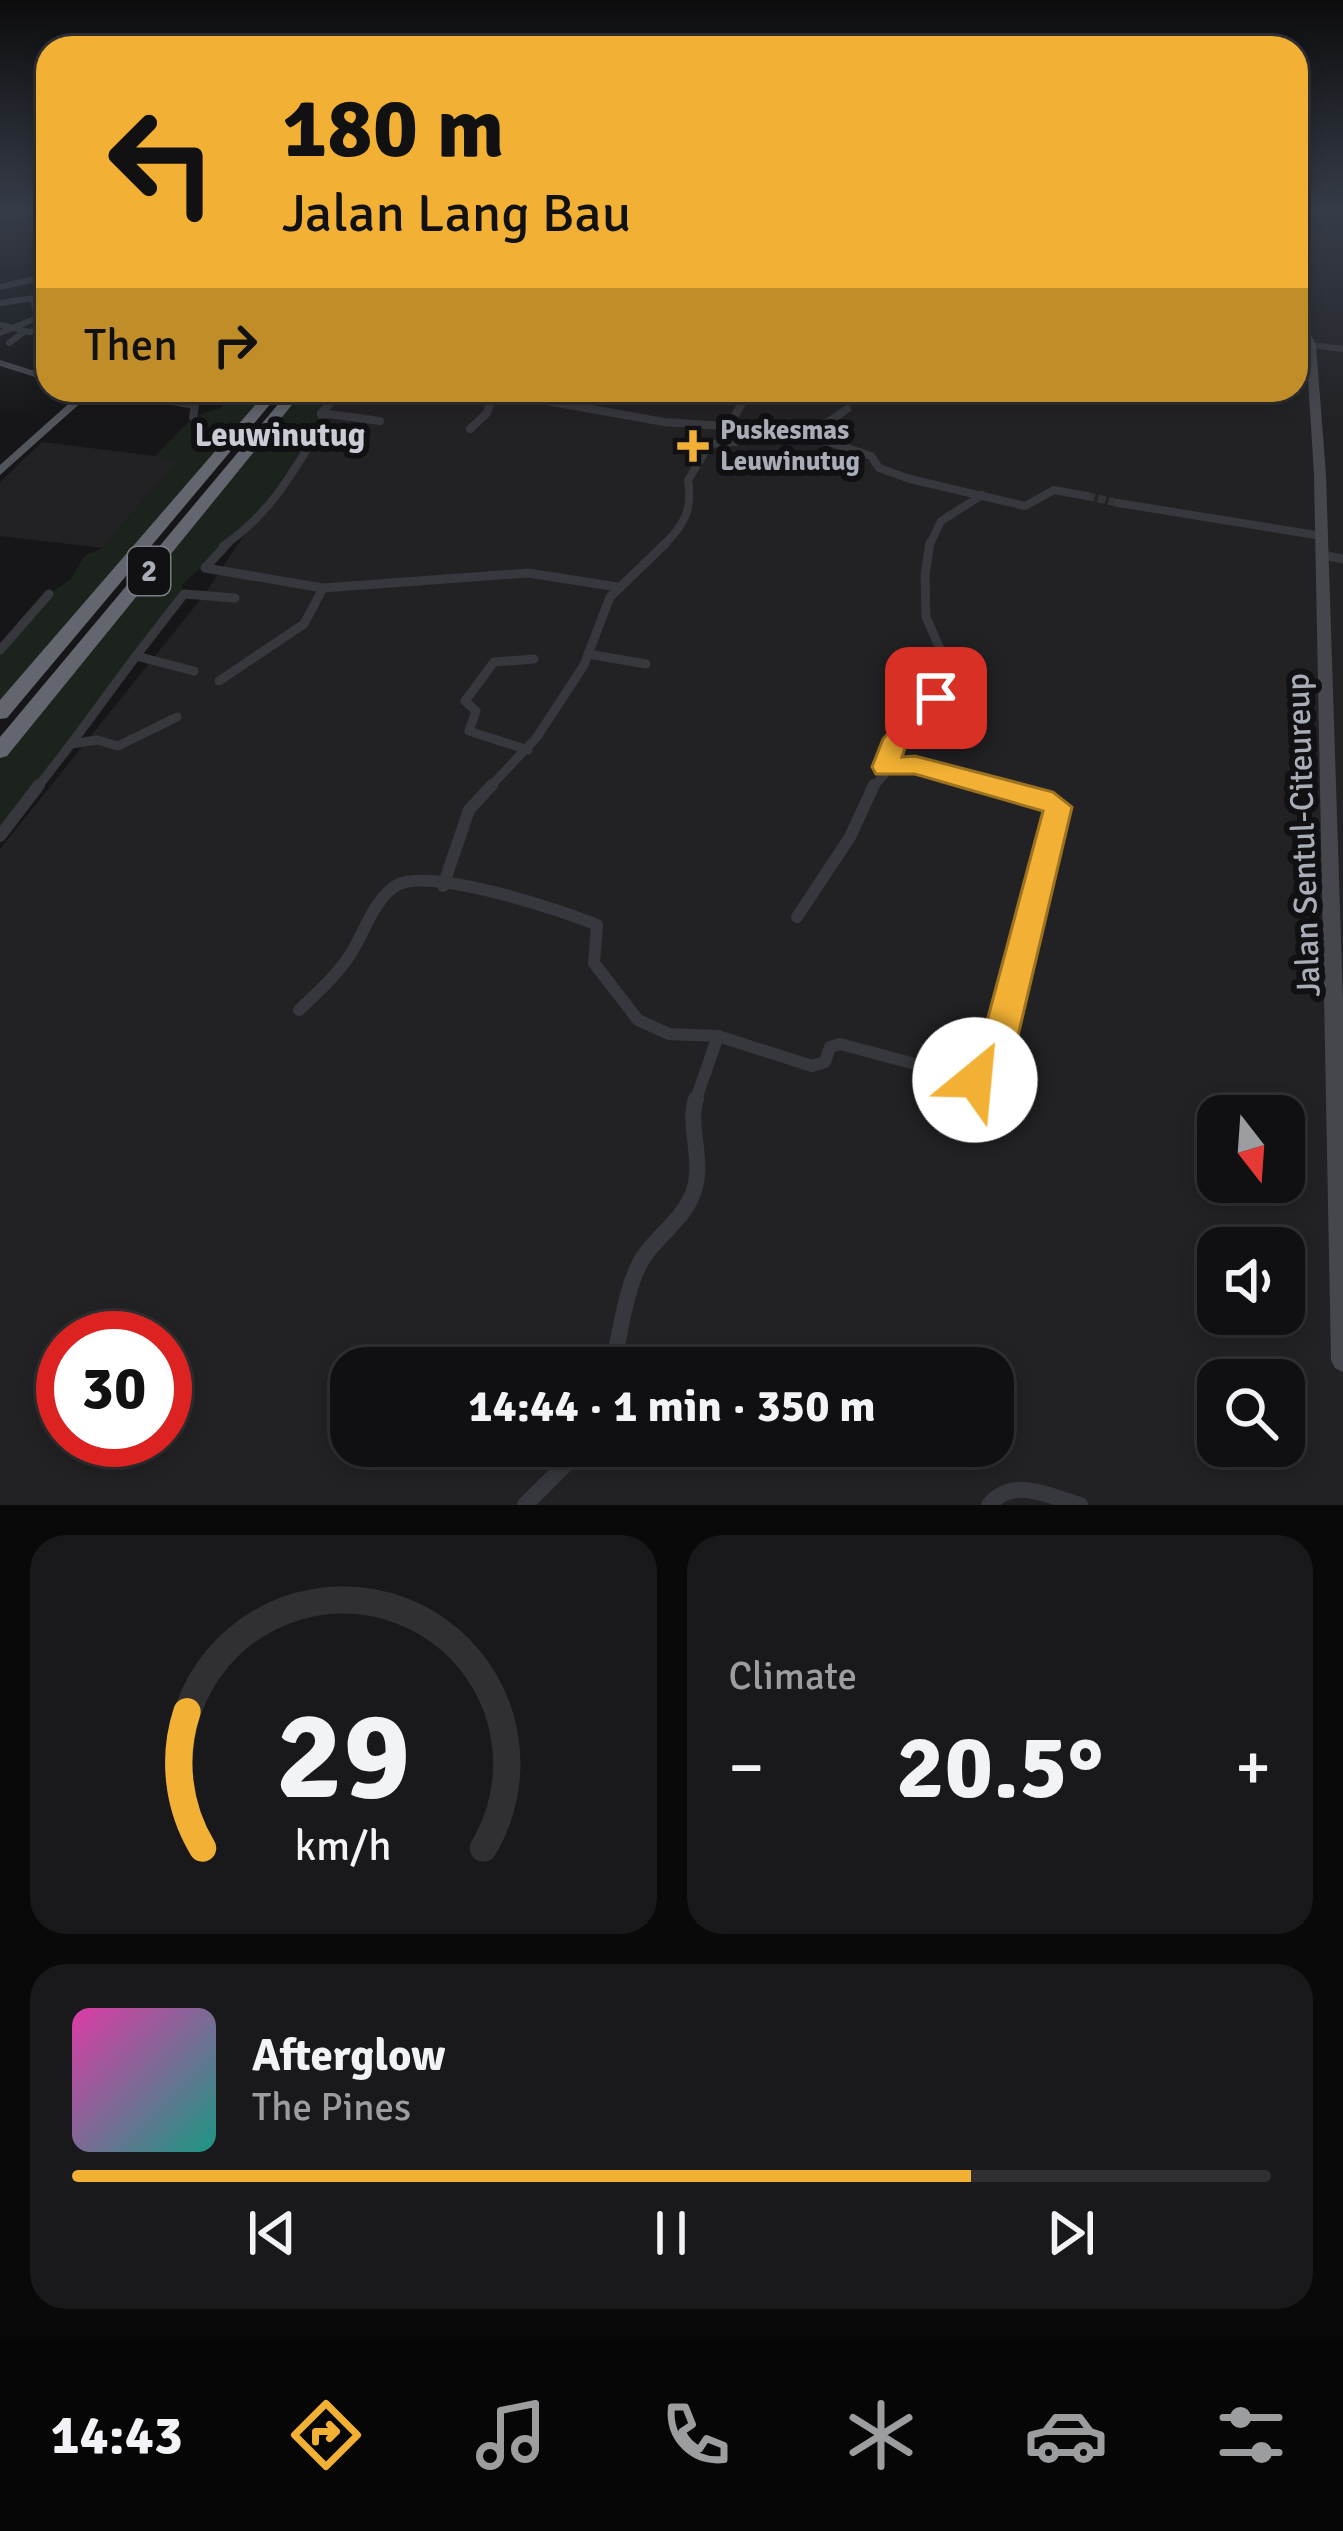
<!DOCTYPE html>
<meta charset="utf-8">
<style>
body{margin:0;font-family:Signika,sans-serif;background:#19191b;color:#f1f3f6;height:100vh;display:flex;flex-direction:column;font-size:45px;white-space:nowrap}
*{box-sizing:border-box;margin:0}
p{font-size:39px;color:#9c9d9f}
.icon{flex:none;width:66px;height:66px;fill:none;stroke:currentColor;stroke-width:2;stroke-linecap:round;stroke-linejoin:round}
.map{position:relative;height:1505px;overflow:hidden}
.panel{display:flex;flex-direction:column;gap:30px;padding:30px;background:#09090a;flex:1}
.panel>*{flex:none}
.banner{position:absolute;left:36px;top:36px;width:1272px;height:366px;border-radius:36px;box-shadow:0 6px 18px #0003,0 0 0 3px #303032;background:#f2b134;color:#111;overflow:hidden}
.needle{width:78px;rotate:163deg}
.buttons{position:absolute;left:1197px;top:1095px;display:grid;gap:24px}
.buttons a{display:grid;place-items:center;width:108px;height:108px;border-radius:24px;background:#101012;box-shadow:0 6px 18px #0003,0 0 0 3px #303032;font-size:60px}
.speed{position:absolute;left:36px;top:1311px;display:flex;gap:24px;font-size:60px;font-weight:700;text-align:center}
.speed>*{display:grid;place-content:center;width:156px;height:156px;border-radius:50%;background:#101012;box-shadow:0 6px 18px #0003,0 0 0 3px #303032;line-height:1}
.speed .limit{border:18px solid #d22;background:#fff;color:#111}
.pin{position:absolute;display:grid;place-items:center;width:102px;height:102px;color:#fff;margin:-51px;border-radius:24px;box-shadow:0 6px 18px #0006}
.me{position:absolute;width:132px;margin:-66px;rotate:28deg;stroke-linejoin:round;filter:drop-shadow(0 0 9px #0008)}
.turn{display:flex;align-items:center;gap:42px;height:252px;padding:0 48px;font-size:54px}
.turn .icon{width:156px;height:156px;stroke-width:2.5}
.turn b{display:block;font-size:84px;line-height:102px}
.then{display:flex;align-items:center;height:114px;padding:0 48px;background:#0003;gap:24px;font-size:45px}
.big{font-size:90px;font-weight:700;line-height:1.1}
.panel .widget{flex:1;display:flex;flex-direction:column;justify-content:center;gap:18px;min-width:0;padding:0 42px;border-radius:36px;background:#19191b}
.panel .dial{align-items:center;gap:0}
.dial svg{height:312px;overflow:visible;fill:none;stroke:#303032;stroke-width:7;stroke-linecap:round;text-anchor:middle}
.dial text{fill:#f1f3f6;stroke:none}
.song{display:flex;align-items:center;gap:36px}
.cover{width:144px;height:144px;border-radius:18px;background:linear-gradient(135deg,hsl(320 70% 55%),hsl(170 70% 35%))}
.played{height:12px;border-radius:6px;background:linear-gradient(90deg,#f2b134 75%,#303032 75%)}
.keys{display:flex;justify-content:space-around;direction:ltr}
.heat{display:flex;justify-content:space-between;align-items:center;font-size:66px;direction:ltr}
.panel .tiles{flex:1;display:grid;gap:30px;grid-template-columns:1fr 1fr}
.widget:last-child{grid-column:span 2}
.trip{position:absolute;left:330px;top:1347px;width:684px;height:120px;border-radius:36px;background:#101012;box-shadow:0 6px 18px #0003,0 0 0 3px #303032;font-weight:700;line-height:120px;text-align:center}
.tabs{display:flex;height:192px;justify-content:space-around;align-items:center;background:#060607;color:#9c9d9f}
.tabs .icon{width:84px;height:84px}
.tabs .current{color:#f2b134}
.tabs b{font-size:54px;color:#f1f3f6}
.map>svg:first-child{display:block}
.built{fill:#222225;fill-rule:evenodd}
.green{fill:#1c231d}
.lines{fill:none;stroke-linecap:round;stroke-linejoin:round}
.river{fill:#2c353c;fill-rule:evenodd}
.street-tunnel{stroke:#333438;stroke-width:8;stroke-dasharray:8 3;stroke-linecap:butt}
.street-far4{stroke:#37383d;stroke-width:6}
.street-far3{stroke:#37383d;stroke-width:8}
.street-far2{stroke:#37383d;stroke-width:9}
.street-far1{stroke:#37383d;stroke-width:12}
.street{stroke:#37383d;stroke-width:16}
.secondary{fill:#45474d;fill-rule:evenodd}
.primary{fill:#53555c;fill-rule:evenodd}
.highway{fill:#63666e;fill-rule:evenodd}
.route{fill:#f2b134;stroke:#9d7322;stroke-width:3}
.poi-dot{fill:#f2b134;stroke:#111113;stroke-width:4.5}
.labels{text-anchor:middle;stroke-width:12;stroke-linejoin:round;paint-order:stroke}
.far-poi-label{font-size:27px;font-weight:bold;fill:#a8adb8;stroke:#111113;text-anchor:start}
.shield{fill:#111113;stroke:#7b7e86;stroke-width:3}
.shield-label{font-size:30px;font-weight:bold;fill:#a8adb8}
.far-quarter-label{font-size:33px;font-weight:bold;fill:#c9ccd4;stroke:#111113}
.street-label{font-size:33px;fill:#a8adb8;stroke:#111113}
</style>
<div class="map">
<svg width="1343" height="1505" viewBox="0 0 1343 1505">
<rect width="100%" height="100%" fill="#161618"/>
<g class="built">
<path d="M1296,211H1343V1505H0V849L204,595L341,390H1296ZM1218,1116H1284V1182H1218ZM1218,1248H1284V1314H1218ZM63,1338H165V1440H63ZM351,1368H993V1446H351ZM1218,1380H1284V1446H1218Z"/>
<path d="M42,442L180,459L103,548L0,536V482Z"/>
</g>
<g class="green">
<path d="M236,390H275L0,713V650L49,594L71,579L85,555L103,548L179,460L155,456L193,417L220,408Z"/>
<path d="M297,390H341L259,513L182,585L184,594L0,835V751Z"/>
</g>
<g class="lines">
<path class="river" d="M12,211H28L0,220V214Z"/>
<path class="street-tunnel" d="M1087,496L1118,503"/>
<g class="street-far4">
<path d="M0,287L48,276"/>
<path d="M0,303L48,296"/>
<path d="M0,325L30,332L48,328"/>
<path d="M0,333L37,318L33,298"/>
<path d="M9,343L25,331"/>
<path d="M1311,345L1343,349"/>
</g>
<g class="street-far3">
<path d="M112,390L195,405L193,417"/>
<path d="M475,390L487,397L513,395L664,422L796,431L871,456L879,468L910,479L1025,506L1054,490L1087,496"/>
<path d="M746,395L767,398"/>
<path d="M321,413L380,421"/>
<path d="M728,427L750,390"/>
<path d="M470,429L487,413L492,398"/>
<path d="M811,434L847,409"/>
<path d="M1118,503L1322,536"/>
<path d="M223,546C271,514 295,469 324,421L321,413L343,390"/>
<path d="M663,546C684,525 693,510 688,480L710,444L735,442"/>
<path d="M929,546L941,521L982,495"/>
</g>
<g class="street-far2">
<path d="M228,543L205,568L323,588L528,573L618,587"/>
<path d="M1323,555L1343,559"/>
<path d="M0,650L49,594"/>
<path d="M588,654L646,664"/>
<path d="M194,671L136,656L184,594L235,598"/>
<path d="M219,681L304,624L323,588"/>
<path d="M71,744L136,656"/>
<path d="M528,750L469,731L476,711L465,701L494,662L534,659"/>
<path d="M886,767C902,730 939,708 948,667L926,617L925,575L930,543"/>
<path d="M37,788L71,744L97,740L118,746L177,717"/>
<path d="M489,788L537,737L584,665L610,597L666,543"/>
<path d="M872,788L895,763L1002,788"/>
</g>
<g class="street-far1">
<path d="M0,836L39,785"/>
<path d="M443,886L469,810L492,785"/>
<path d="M797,917L850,837L874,785"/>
<path d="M299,1010C317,993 336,976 350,955C363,935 375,897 397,885C431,867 561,910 597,925L594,963L638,1020L669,1034L718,1036L812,1066L825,1062L830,1047L840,1044L975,1080L983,1075L1000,1040L1058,807L1043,798L990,785"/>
<path d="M695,1102L718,1036"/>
</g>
<g class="street">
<path d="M612,1368C620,1336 624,1297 638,1267C649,1242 678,1225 690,1200C708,1166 686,1128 696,1099"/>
<path d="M525,1505L584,1446"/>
<path d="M989,1505C1013,1476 1050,1496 1080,1505"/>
</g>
<g class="secondary">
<path d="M1296,309L1300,312L1316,345L1326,475L1343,1002V1372L1335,1368L1331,1360L1314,475L1306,345L1296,322Z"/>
<path d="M0,360L48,375V381L0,366Z"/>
</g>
<path class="primary" d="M84,390H95L0,475V465Z"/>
<g class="highway">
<path d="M268,390H282L7,718L0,719V700Z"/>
<path d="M290,390H304L7,756L0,758V737Z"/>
</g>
</g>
<linearGradient id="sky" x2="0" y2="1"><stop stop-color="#0c0c0d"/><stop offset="0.5" stop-color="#363c48"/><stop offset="1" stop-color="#363c48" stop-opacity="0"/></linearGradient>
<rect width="1343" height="421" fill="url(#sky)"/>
<path class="route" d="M936,690L949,698L905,748L902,757L915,756L1053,792L1072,807L1017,1040L995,1085L975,1095L962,1091L957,1080L982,1040L1043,811L915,774H876L872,767L883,739L927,692Z"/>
<path class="poi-dot" d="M687 428h12v12h12v12h-12v12h-12v-12h-12v-12h12z"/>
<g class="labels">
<g class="far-poi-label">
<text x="720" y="439">Puskesmas<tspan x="720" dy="31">Leuwinutug</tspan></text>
</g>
<rect class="shield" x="128" y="547" width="42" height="48" rx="9"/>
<g class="shield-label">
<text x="149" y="581">2</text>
</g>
<g class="far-quarter-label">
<text x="280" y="446">Leuwinutug</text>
</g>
<g class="street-label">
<text transform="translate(1302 835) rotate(-92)" y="12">Jalan Sentul-Citeureup</text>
</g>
</g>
</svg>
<div class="buttons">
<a><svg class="needle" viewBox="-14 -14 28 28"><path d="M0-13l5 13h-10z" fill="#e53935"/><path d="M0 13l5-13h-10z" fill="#9c9d9f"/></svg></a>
<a><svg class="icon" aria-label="sound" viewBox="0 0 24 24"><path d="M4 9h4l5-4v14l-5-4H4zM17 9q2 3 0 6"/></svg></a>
<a><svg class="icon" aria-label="search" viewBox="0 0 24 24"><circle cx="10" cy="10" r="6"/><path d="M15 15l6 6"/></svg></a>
</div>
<div class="speed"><div class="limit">30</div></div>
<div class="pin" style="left:936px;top:698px;background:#d93025"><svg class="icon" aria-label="arrive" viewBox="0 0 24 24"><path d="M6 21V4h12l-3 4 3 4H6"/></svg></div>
<svg class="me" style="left:975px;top:1080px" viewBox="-20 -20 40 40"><circle r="19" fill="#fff"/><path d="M0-13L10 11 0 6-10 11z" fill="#f2b134"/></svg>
<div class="trip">14:44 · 1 min · 350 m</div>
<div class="banner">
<div class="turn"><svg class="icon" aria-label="left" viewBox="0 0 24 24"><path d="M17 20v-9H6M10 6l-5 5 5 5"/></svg><div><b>180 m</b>Jalan Lang Bau</div></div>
<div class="then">Then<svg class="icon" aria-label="right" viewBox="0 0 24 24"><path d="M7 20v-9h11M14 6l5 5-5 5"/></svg></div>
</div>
</div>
<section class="panel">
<div class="tiles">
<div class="widget dial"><svg viewBox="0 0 100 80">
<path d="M14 69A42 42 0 1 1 86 69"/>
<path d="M14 69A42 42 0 0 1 10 34" stroke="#f2b134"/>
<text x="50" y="56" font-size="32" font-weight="700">29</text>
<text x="50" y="72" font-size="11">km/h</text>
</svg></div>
<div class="widget"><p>Climate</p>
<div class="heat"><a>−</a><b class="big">20.5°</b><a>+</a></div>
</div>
<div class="widget">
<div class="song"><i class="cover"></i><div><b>Afterglow</b><p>The Pines</p></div></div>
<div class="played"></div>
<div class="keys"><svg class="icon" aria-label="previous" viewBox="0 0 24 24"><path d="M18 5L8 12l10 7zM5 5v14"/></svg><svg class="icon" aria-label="pause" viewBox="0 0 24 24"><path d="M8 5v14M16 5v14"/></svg><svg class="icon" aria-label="next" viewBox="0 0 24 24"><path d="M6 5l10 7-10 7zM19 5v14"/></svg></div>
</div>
</div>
</section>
<nav class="tabs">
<b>14:43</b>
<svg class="icon current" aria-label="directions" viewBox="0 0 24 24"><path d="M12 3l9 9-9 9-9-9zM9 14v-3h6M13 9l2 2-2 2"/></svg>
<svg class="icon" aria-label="music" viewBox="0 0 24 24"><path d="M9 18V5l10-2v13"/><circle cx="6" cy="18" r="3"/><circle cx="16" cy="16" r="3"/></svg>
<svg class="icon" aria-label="phone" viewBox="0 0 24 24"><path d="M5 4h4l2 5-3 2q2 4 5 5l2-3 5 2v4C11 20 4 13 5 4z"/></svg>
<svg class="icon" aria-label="climate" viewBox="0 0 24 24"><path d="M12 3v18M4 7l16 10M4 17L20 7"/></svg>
<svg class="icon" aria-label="car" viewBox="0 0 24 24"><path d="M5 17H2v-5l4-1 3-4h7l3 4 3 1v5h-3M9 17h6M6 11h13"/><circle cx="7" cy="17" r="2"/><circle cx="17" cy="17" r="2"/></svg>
<svg class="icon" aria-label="filters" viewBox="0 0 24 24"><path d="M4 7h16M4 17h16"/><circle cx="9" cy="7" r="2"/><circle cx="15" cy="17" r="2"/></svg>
</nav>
